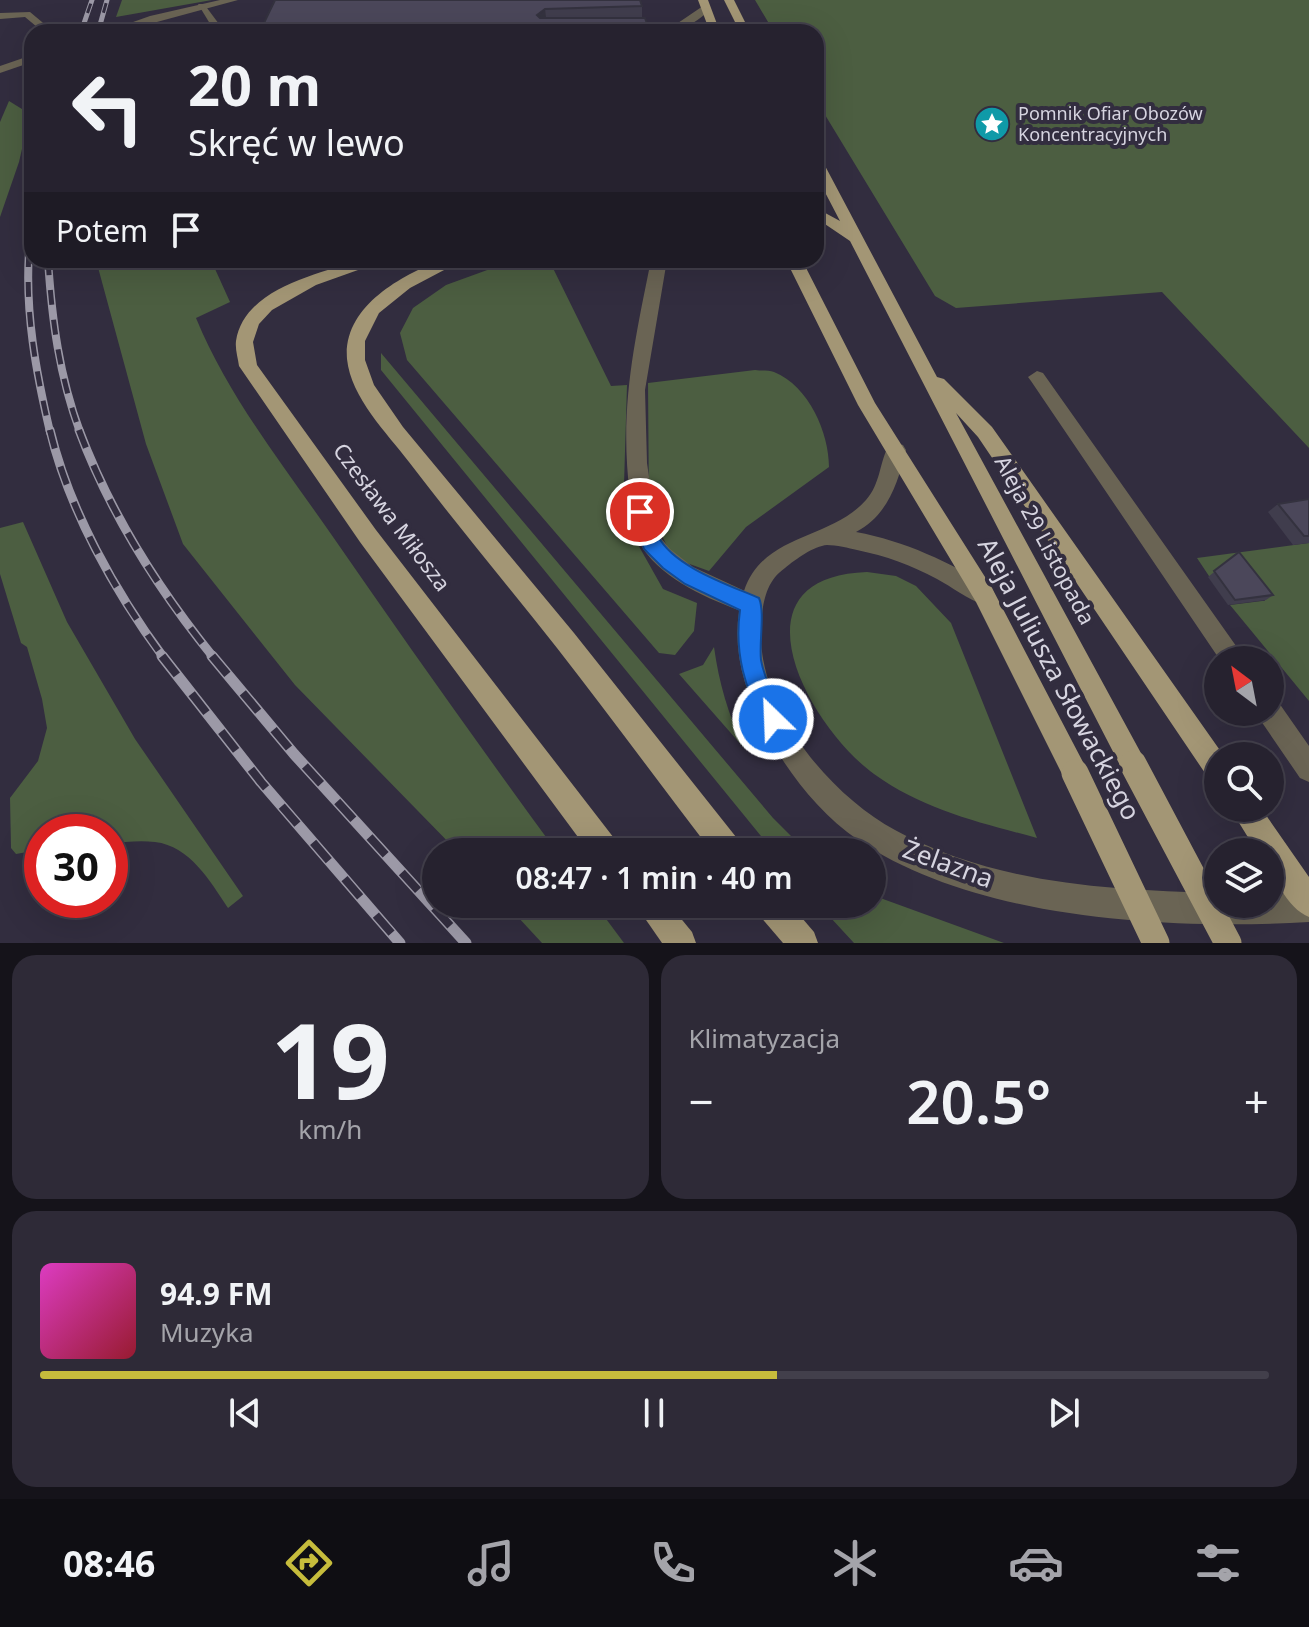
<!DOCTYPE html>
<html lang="pl">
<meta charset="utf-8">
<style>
body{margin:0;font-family:"Noto Sans",sans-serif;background:#2e2a37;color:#f1f3f6;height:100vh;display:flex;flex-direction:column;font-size:30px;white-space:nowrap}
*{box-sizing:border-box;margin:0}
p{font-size:26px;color:#a4a4aa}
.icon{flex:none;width:44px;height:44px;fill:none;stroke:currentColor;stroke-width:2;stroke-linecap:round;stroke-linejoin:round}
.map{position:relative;height:943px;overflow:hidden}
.side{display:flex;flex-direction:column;gap:12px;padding:12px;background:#15131a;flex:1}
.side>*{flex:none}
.banner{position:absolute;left:24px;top:24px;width:800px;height:244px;border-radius:24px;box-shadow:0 8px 32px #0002,0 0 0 2px #423f4b;background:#26222f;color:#f1f3f6;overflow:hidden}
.needle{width:52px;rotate:328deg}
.fabs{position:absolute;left:1204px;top:646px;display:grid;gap:16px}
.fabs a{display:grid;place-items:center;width:80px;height:80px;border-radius:50%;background:#26222f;box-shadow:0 8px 32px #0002,0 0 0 2px #423f4b;font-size:40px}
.speed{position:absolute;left:24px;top:814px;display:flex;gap:16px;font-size:40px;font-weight:700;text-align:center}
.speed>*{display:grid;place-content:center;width:104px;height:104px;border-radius:50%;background:#26222f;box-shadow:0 8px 32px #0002,0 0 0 2px #423f4b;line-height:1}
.speed .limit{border:12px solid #d22;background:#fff;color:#111}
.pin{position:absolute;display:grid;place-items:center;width:68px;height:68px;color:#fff;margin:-34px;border:4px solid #fff;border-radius:50%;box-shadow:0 2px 8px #0007}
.me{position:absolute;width:88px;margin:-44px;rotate:336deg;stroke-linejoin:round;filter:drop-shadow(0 0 6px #0008)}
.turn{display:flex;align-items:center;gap:28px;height:168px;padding:0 32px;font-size:36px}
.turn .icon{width:104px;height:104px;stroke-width:2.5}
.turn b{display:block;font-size:56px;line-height:68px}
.then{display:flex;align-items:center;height:76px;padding:0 32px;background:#0003;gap:16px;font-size:30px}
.big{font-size:60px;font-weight:600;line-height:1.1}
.side .card{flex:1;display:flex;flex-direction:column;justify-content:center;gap:12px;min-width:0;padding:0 28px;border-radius:24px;background:#2e2a37}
.side .dial{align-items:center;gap:0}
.dial b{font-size:104px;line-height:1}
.song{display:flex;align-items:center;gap:24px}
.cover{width:96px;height:96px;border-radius:12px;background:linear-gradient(135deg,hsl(310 70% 55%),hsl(350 70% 35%))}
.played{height:8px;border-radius:4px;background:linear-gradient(90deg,#c6bc3c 60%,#423f4b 60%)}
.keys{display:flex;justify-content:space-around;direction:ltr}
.heat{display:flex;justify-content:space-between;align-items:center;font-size:44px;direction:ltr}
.side .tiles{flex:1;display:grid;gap:12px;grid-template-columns:1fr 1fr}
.card:last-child{grid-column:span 2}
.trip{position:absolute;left:422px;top:838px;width:464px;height:80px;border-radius:40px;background:#26222f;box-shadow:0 8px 32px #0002,0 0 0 2px #423f4b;font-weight:600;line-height:80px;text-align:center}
.tabs{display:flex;height:128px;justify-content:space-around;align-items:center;background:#0f0e13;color:#a4a4aa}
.tabs .icon{width:56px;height:56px}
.tabs .selected{color:#c6bc3c}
.tabs b{font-size:36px;color:#f1f3f6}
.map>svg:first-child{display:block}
.green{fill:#4c5e41}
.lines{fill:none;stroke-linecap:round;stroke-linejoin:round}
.service{fill:#6a6454;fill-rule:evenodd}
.minor{fill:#6a6454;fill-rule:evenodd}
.primary{fill:#a39675;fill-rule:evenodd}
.rail-far4-casing{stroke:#9c99a7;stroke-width:5}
.rail-far3-casing{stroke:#9c99a7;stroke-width:6}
.rail-far2-casing{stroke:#9c99a7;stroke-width:8}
.rail-far1-casing{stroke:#9c99a7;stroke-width:9}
.rail-casing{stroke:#9c99a7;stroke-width:11}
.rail-far4{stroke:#322d3f;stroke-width:3;stroke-dasharray:10;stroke-linecap:butt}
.rail-far3{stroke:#322d3f;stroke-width:4;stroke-dasharray:12;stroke-linecap:butt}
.rail-far2{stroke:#322d3f;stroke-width:5;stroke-dasharray:15;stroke-linecap:butt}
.rail-far1{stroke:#322d3f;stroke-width:6;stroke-dasharray:19;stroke-linecap:butt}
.rail{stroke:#322d3f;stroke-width:8;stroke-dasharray:24;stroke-linecap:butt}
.primary-bridge{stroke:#a39675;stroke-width:27}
.wall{fill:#403d4d}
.shaded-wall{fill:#34323f}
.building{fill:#4b475a;stroke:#34323f;stroke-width:2}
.route{fill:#1a73e8;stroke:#114b97;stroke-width:2}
.labels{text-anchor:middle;stroke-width:8;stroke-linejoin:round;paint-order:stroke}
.far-poi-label{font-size:18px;fill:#d6d4e0;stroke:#322d3f;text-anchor:start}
.street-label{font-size:22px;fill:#d6d4e0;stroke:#322d3f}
.near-street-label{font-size:26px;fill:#d6d4e0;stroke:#322d3f}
</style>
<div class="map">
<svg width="1309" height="943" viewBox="0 0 1309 943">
<rect width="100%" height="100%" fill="#322d3f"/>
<g class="green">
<path d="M122,0H212L116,17Z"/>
<path d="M755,0H1309V448L1162,292L956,308L935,296L816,100V32H774Z"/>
<path d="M9,101L30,114L19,162L0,217V122Z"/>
<path d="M96,260H211L230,302L196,318C228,396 283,465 331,534C405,641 480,747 557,852H458L295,685L183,544L146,444Z"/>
<path d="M515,260H549L611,386L627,385L623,518L663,589L697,603L694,631L675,655L659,653L407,360L400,333L413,308L446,285Z"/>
<path d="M381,353L773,818L807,852H774L381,370Z"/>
<path d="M755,370C761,371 769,370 774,372C809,386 829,433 829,467L746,527L709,571L673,558L649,510L648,383Z"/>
<path d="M23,522L67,622L135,739L243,896L228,908C210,881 190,846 155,842C141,840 124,842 110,843V832H42V857L28,860L27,852L16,854L11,848L10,798L38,761L47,728L42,699L27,647L21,643L0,574V528Z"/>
<path d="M1309,543V701L1230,605L1262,601H1265L1263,597L1209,576L1197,558Z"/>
<path d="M867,572L896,576L916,586L951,623L1037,838C978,822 924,810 874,774C808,726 727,577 867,572Z"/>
<path d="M714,647C719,683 728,714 744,748L679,674L703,665Z"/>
<path d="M872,895L1004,943H854L818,904H872Z"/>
<path d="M506,904H595L624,943H542Z"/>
</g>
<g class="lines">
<g class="service">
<path d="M198,4H204L225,32H215Z"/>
<path d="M703,6L711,8C691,30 671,33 642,32C633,31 625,32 618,28L623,25H675Z"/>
<path d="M30,12L54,32H43L25,17L0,19V13Z"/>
<path d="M651,260H667L645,390L647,463L657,533L670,549L693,567L760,598L763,605L760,612L752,615C716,602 672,585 647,554C634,539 632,516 630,496C619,409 634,345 651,260Z"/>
</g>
<g class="minor">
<path d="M220,0H238L120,32H105L150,16Z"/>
<path d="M32,55V62L0,73V66Z"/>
<path d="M1037,371L1043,373L1246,660H1220L1031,381L1028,377Z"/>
<path d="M896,443L903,445L906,450C898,483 888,515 856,532C905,541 949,562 992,588L995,595L992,602L984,605C967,599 952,587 937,579C911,565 886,556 857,550C849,548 836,545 827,545C814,546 796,559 785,568C769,579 764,596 762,615C750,699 825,792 895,830C994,884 1108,890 1218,893V904H1270V894L1309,892V922C1170,930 976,920 858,840C820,814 790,775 768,736C743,691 728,640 744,591C763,533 831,540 866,500C881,483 879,463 889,445Z"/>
<path d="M1270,699L1279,703L1309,746V782L1300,778L1261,721L1257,712H1270Z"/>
</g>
<g class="primary">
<path d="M698,0H708L720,32H710Z"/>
<path d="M724,0H734L750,32H740Z"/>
<path d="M816,158L823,162L937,377L944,379L992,427L1224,756H1218V783L1209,779L978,437L956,413L1142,755L1146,764L1142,773L1133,777L1124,773L850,241L816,218V208L840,221L816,175Z"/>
<path d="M362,260H386L316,285L272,310L259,324L253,342L257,365L376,530L617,842L621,852H589L360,542L239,366C238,358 235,349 236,341C244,288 320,273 362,260Z"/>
<path d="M441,260H463L410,288L379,313L365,341V360L374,385L403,427L574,633L740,842L744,852H712C660,784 610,716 557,648C508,586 457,525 409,462C387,433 351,398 347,359C343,307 400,276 441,260Z"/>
<path d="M786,260H802L875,403L992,588L1084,764L1088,773L1084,782L1075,786L1066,782L976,602L858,405Z"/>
<path d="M1230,808H1261L1309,877V917C1287,908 1270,875 1270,852H1257Z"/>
<path d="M635,904H669L692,932L696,943H662Z"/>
<path d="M755,904H790L814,932L818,943H783L759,915Z"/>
</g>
<defs>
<g id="rail-far4">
<path d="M81,32L92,0"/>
<path d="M98,32L107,0"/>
</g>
<path id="rail-far3" d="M29,254L32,199"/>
<g id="rail-far2">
<path d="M29,252C25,313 36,372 50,432"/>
<path d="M48,260C52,320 59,375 80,432"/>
</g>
<g id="rail-far1">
<path d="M50,430C69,510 115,592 164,658"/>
<path d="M79,430C110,513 158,589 214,658"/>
</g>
<g id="rail">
<path d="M162,656L261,782L400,943"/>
<path d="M212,656L294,754L466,943"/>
</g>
</defs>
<use href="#rail-far4" class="rail-far4-casing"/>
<use href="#rail-far3" class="rail-far3-casing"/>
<use href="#rail-far2" class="rail-far2-casing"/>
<use href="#rail-far1" class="rail-far1-casing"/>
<use href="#rail" class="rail-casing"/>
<use href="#rail-far4" class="rail-far4"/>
<use href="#rail-far3" class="rail-far3"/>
<use href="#rail-far2" class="rail-far2"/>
<use href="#rail-far1" class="rail-far1"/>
<use href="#rail" class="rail"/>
<g class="primary-bridge">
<path d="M1133,764L1228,943"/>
<path d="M1075,773L1156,943"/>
</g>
</g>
<g class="wall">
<path d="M275,0L642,6V18L650,32H264L262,27Z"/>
<path d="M1309,499V543L1293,545L1268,512L1278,504Z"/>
<path d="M1239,552L1273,595L1266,600L1228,605L1208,577Z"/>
</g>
<path class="shaded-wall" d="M545,9L547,26L537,15Z"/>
<g class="building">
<path d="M275,0H640L642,6L545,9L537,15L540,18H645L650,32H269L262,27Z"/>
<path d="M1309,499V536H1304L1278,504Z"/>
<path d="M1239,552L1273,595L1235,600L1214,571Z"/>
</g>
<path class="route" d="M640,505L647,507C651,516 653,527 658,536C674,567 729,585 759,598C765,612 759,643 761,660C765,682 776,700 784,719L781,727L773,731L765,727C745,689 734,653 740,610L685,584L663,568L644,549L630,512L633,507Z"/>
<defs>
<symbol id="sight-disc" viewBox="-11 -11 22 22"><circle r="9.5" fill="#0f9aa8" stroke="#322d3f"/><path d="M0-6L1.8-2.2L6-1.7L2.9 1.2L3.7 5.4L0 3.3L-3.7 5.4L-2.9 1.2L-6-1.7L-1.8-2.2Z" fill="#fff"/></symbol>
</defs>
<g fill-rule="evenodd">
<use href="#sight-disc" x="972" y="104" width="40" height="40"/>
</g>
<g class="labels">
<g class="far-poi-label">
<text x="1018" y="120">Pomnik Ofiar Obozów<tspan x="1018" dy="21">Koncentracyjnych</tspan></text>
</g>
<g class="street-label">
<text transform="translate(392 517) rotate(53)" y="8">Czesława Miłosza</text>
<text transform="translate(1045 540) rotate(62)" y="8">Aleja 29 Listopada</text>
</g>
<g class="near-street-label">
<text transform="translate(1059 679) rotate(62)" y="9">Aleja Juliusza Słowackiego</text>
<text transform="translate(948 864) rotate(20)" y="9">Żelazna</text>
</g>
</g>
</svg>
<div class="fabs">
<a><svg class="needle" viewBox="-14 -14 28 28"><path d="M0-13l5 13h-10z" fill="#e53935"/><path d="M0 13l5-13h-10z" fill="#a4a4aa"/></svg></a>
<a><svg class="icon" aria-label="search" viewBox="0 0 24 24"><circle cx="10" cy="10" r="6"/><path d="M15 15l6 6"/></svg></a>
<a><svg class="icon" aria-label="layers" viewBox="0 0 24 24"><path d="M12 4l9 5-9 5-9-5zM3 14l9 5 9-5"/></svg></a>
</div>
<div class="speed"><div class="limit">30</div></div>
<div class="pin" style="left:640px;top:512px;background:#d93025"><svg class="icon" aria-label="arrive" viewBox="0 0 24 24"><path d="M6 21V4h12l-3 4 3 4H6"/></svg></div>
<svg class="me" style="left:773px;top:719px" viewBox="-20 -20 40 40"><circle r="17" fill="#1a73e8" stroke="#fff" stroke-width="3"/><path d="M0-11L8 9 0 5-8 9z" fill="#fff"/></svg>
<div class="trip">08:47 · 1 min · 40 m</div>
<div class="banner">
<div class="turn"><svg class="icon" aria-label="left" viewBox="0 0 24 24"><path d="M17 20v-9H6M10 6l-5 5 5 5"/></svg><div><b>20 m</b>Skręć w lewo</div></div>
<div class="then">Potem<svg class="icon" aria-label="arrive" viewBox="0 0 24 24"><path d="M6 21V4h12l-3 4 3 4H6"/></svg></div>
</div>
</div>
<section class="side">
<div class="tiles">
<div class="card dial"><b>19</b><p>km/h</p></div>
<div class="card"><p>Klimatyzacja</p>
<div class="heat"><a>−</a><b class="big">20.5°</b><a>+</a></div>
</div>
<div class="card">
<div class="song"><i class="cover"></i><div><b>94.9 FM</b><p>Muzyka</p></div></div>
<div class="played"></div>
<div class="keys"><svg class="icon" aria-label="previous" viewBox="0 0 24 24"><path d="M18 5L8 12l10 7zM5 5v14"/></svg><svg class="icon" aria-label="pause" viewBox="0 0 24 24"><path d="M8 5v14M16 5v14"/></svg><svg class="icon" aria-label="next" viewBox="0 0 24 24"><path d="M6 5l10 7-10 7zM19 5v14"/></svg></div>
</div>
</div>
</section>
<nav class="tabs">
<b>08:46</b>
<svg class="icon selected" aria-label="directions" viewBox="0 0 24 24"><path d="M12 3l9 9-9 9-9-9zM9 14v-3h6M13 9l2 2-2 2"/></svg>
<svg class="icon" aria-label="music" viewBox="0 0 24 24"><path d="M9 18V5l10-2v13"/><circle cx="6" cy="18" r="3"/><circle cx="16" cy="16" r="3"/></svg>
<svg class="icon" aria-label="phone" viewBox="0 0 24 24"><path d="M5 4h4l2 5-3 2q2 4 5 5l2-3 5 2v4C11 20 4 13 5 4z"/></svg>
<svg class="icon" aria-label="climate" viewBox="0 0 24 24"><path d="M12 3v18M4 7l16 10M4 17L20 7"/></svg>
<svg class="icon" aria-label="car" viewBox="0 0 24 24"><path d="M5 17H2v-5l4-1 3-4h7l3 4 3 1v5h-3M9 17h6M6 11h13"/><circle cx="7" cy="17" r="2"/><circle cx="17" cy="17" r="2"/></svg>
<svg class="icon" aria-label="filters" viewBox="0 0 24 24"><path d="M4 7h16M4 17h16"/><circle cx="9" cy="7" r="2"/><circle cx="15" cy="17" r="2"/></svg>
</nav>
